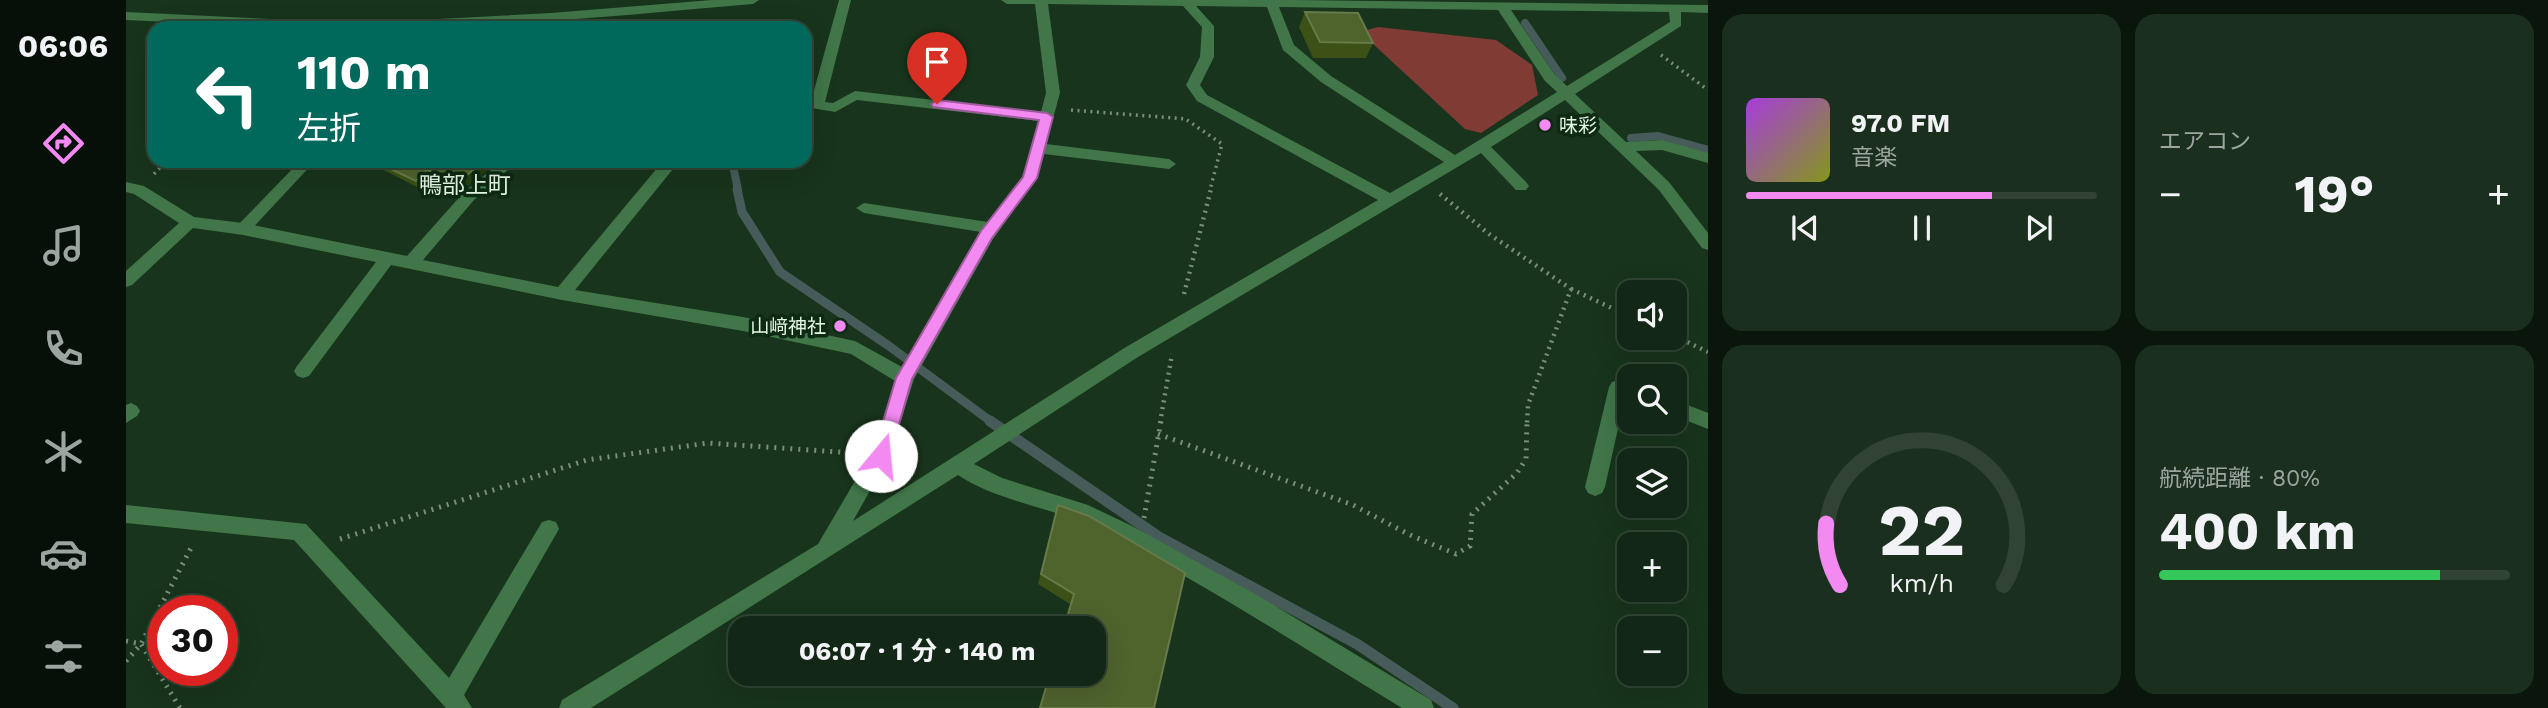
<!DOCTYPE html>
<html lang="ja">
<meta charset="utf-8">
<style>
body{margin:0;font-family:"Work Sans","Noto Sans JP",sans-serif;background:#1b2f1e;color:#f1f3f6;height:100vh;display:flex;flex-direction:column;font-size:26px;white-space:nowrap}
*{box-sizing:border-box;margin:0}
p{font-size:23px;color:#9ca5a0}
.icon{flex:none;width:38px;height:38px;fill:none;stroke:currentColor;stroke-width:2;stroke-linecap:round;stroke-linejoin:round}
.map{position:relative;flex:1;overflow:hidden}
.side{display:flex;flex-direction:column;gap:14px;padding:14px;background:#0a150c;width:840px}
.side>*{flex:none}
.top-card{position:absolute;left:21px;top:21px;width:665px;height:147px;border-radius:21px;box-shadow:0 7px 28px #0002,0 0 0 2px #314434;background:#00695c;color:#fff;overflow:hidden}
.controls{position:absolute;left:1491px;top:280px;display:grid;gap:14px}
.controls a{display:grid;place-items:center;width:70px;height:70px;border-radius:14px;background:#122715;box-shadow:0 7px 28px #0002,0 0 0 2px #314434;font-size:35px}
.speed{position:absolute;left:21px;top:595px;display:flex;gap:14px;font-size:35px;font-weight:700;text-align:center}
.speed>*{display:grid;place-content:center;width:91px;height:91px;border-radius:50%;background:#122715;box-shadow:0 7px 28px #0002,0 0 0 2px #314434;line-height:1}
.speed .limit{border:10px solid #d22;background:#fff;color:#111}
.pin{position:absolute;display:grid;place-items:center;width:60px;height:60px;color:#fff;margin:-72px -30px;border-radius:50% 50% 50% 0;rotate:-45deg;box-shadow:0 0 7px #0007}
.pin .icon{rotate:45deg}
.me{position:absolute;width:77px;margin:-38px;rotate:17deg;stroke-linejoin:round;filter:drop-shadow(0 0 5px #0008)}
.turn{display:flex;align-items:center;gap:24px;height:147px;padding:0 35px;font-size:32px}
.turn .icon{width:91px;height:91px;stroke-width:2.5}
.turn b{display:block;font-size:49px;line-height:60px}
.big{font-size:52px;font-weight:700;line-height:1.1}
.side .tile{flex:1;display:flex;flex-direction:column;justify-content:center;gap:10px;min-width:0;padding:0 24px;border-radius:21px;background:#1b2f1e}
.side .dial{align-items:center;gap:0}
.dial svg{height:182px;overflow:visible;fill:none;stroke:#314434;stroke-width:7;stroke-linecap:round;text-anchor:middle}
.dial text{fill:#f1f3f6;stroke:none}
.song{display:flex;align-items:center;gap:21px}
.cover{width:84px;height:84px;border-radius:10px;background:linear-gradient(135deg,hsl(280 70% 55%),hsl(70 70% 35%))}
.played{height:7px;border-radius:4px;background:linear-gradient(90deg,#f38af2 70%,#314434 70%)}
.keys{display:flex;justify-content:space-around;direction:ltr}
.heat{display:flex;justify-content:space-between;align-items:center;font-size:38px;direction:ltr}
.charge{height:10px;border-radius:5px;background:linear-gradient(90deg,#34c759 80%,#314434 0)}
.side .tiles{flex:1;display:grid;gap:14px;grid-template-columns:repeat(2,1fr)}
.trip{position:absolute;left:602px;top:616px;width:378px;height:70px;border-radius:21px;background:#122715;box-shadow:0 7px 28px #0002,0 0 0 2px #314434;font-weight:700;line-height:70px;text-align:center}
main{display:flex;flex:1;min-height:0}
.dock{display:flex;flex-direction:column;width:126px;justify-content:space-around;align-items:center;background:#071008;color:#9ca5a0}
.dock .icon{width:49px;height:49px}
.dock .selected{color:#f38af2}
.dock b{font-size:32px;color:#f1f3f6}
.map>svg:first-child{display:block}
.green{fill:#813b35}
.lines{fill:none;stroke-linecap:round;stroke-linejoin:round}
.stream-far2{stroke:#475c5a;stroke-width:8}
.stream-far1{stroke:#475c5a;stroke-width:9}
.stream{stroke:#475c5a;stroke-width:11}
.path-far2{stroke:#788f7b;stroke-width:3.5;stroke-dasharray:2 4.5;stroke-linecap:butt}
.path-far1{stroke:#788f7b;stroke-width:4.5;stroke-dasharray:2 5;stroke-linecap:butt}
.path{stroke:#788f7b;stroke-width:5;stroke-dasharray:2 6;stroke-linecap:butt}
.lane{fill:#407648;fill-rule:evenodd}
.street{fill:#407648;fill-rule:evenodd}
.wall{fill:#3d5117}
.shaded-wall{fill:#263e0f}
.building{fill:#4f632d;stroke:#667a4a;stroke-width:2}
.route{fill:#f38af2;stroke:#9e5a9d;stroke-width:2}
.poi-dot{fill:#f38af2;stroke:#0d2a12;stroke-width:2.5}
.labels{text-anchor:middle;stroke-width:7;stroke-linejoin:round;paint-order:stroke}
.poi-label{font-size:19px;fill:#e4f4e5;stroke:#0d2a12;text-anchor:start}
.quarter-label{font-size:23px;fill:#e4f4e5;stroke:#0d2a12}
</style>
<main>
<nav class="dock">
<b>06:06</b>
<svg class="icon selected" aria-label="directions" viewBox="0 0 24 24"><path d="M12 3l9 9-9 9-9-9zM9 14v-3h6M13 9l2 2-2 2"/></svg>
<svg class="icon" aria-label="music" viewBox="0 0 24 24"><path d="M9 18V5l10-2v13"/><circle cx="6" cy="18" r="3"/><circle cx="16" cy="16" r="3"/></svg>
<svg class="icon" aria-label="phone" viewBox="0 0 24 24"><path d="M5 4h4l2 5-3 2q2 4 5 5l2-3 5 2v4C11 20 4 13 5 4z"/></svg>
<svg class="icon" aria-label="climate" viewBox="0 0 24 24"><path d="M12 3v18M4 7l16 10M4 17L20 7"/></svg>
<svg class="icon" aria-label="car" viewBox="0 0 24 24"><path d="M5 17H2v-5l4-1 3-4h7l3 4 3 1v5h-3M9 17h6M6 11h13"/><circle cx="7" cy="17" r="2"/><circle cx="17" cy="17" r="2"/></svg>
<svg class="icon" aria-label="filters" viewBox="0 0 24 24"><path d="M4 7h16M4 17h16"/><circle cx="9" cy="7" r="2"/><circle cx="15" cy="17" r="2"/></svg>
</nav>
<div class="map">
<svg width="1582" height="708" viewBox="0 0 1582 708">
<rect width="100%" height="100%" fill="#18341c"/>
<path class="green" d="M1252,27L1370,40L1406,65L1412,95L1355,133L1339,129L1234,32Z"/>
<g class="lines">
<g class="stream-far2">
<path d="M490,23L499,28"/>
<path d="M1399,23L1436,78"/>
<path d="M1505,138L1532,136L1582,150"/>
<path d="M606,161L612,190"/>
</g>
<path class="stream-far1" d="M611,189L616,212L654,272L763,346L867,423"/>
<path class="stream" d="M864,421L1033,537L1231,644L1327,708"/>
<g class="path-far2">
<path d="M1535,55L1582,90"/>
<path d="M945,110L1061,119"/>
<path d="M1061,120L1096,144L1084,190"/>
<path d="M28,174L40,161"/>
</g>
<g class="path-far1">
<path d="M1314,194L1363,234L1445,289L1402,405L1401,423"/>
<path d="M1445,289L1503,316"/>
<path d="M1058,294L1085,189"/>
<path d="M1549,336L1582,352"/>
<path d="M1034,423L1046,354"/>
</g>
<g class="path">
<path d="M1032,434L1227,505L1284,535L1330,554L1344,546L1346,514L1391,473L1400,459L1401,421"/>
<path d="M1018,518L1035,421"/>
<path d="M214,539L461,460L582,443L727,453"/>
<path d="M0,641L15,644L54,708"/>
<path d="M0,661L15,644L67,544"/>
</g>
<path class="lane" d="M174,161H189L122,233H112L110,229L112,225Z"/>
<g class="street">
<path d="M586,0H633L627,4C512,14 397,25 282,28C188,30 94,24 0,20V12L167,20L274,21L425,13Z"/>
<path d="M713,0H725L699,102L707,103L729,91L915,112L920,93L909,4H881L875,0H1169L1582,5V13L1555,12V26L1449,94L1500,142L1536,140L1582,153V163L1536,150L1510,151L1543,182L1582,233V250L1576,248L1533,190L1439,100L1365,147L1400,182L1403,186L1400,190H1390L1355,153L1012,357L848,464L876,478L962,505L1006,526L1136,598L1305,700L1308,708H1276C1175,647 1077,582 971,529C927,507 872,502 832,475L465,708H433L436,700L692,544L746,452L769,381L725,354L617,331L436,300L265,265L183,376L177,378L171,376L168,371L171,366L250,262L117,235L67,228L6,285L0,287V271L53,223L8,194L0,192V182L18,186L68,217L117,223L281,256L338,192L376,161H392L348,200L297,260L432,287L537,161H546L549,165L547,169L449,290L617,317L729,341L776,367L855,232L738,213L730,208L738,203L862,222L897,177L913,121L731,100L709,112L686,108L684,105ZM922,4L1057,6L1076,27L1074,57L1060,85L1071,101L1252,200L1000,347L727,521L764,455L788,379L867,239L911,178L918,154L1043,169L1050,164L1043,159L920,144L934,93ZM1070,6L1141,7L1157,50L1195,82L1318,162L1264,193L1081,95L1074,85L1088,57V26ZM1153,7L1372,10L1419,81L1431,92L1329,155L1205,76L1168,45ZM1385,10L1543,12L1544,22L1441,86L1429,75Z"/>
<path d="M1492,380L1503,383V398L1499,397L1479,487L1476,493L1469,496L1462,493L1459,487L1483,387L1486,382Z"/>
<path d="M1549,400L1582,413V429L1549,416Z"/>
<path d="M5,403L11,406L14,411L11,416L0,423V405Z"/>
<path d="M0,505L180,524L323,678L416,522L423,520L430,522L433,529L338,695L346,708H320L168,540L0,523Z"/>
</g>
</g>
<g class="wall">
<path d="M1179,12L1247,43L1240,58H1187L1173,27Z"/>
<path d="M240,161H372L334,192L305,178L295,189Z"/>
<path d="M932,505L1028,708H913L923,674H968V628H937L944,604L912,584Z"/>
</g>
<g class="shaded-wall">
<path d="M358,161H372L334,192L330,184Z"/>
<path d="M301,170L305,178L295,189L290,181Z"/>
</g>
<g class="building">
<path d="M1179,12L1232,13L1247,43L1194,42Z"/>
<path d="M248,161H358L330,184L301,170L290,181Z"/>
<path d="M932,505L963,516L1059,573L1028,708H914L924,674H968V628H938L948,594L915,574Z"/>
</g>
<path class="route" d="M811,100L921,113L927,117L911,178L866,238L786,379L764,456L761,461L755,463L749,461L747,456L770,378L855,231L897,177L913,120L807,107L805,104Z"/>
<g class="poi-dot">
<circle cx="1419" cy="125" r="7"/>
<circle cx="714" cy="326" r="7"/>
</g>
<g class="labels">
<g class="poi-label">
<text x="1433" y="132">味彩</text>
<text x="700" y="333" text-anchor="end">山﨑神社</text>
</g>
<g class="quarter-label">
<text x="339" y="193">鴨部上町</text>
</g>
</g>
</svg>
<div class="controls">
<a><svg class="icon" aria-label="sound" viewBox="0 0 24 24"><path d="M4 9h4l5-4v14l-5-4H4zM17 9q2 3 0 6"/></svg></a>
<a><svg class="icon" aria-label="search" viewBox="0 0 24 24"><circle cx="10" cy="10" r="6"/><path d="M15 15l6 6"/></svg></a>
<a><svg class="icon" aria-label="layers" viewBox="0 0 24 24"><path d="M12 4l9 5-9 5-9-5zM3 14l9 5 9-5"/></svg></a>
<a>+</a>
<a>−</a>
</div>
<div class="speed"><div class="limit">30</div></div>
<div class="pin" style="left:811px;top:104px;background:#d93025"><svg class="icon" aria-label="arrive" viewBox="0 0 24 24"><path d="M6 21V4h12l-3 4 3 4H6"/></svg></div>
<svg class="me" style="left:755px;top:456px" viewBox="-20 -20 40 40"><circle r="19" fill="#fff"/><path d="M0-13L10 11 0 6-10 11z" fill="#f38af2"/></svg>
<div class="trip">06:07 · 1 分 · 140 m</div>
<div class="top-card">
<div class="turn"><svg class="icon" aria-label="left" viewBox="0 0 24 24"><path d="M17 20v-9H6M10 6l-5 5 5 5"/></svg><div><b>110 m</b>左折</div></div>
</div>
</div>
<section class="side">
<div class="tiles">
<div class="tile">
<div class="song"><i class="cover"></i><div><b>97.0 FM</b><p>音楽</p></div></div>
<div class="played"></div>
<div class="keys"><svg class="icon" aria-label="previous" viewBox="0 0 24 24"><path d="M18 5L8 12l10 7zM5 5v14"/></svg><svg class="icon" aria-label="pause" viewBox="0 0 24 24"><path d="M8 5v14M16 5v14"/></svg><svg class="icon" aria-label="next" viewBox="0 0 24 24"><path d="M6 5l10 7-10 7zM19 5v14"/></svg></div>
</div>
<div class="tile"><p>エアコン</p>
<div class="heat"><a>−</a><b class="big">19°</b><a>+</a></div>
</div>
<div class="tile dial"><svg viewBox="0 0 100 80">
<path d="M14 69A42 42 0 1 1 86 69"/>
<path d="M14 69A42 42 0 0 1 8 42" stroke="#f38af2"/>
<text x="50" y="56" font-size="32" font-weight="700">22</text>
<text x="50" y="72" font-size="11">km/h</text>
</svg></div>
<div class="tile"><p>航続距離 · 80%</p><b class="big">400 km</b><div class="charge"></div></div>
</div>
</section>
</main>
